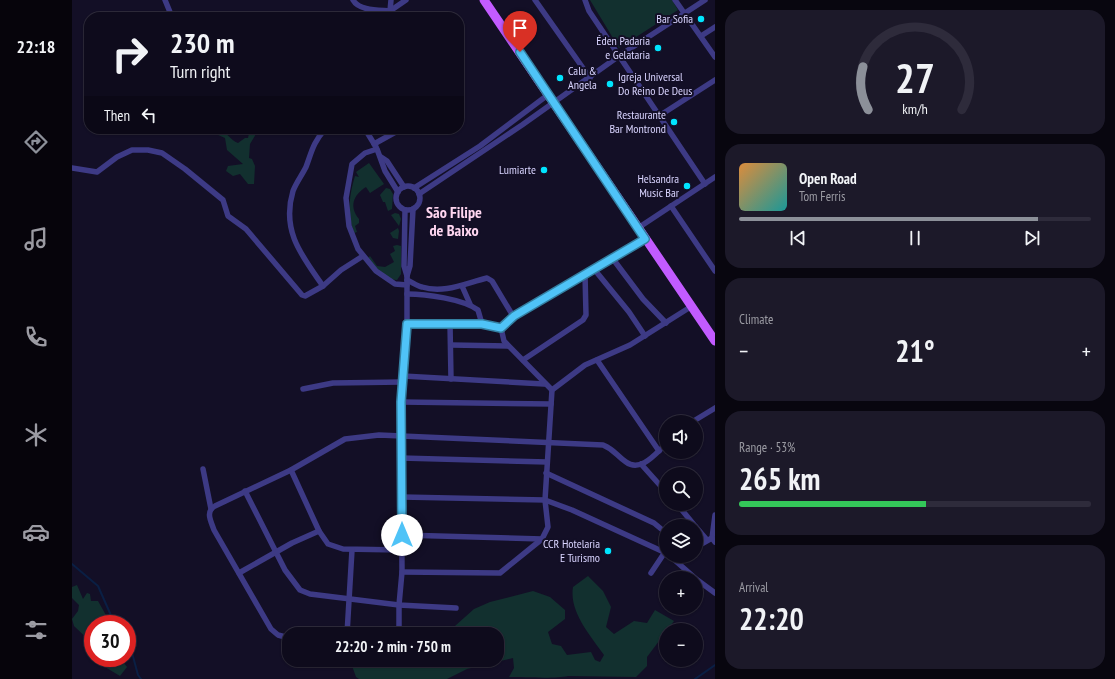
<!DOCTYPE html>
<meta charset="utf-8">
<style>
body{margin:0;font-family:"PT Sans Narrow",sans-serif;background:#1c1929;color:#f1f3f6;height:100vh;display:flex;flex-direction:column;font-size:15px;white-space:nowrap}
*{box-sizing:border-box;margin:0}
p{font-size:13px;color:#9b9ba3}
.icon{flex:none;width:22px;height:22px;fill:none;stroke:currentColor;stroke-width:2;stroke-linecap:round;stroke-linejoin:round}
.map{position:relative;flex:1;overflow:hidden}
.side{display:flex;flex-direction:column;gap:10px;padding:10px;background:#08060f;width:400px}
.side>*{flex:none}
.banner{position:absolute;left:12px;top:12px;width:380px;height:122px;border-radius:16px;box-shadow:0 1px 3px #0004,0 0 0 1px #2e2b3b;background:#0e0b1c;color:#f1f3f6;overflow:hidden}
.buttons{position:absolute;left:587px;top:415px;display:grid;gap:8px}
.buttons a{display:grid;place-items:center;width:44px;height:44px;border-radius:50%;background:#0e0b1c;box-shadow:0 1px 3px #0004,0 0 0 1px #2e2b3b;font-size:20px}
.speed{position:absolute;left:12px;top:615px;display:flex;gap:8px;font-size:20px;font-weight:700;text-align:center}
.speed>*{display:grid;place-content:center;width:52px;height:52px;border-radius:50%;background:#0e0b1c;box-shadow:0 1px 3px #0004,0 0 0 1px #2e2b3b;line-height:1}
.speed .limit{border:6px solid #d22;background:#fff;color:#111}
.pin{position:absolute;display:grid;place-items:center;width:34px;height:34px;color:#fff;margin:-41px -17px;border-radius:50% 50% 50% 0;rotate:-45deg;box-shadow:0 0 4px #0007}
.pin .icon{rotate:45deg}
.me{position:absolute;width:44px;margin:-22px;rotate:0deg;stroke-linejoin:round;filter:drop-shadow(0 0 3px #0008)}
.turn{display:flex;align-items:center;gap:14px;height:84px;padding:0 20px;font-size:18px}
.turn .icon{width:52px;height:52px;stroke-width:2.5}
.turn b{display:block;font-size:28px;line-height:34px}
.then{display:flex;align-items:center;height:38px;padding:0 20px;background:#0003;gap:8px;font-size:15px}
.big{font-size:30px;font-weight:800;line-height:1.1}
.side .tile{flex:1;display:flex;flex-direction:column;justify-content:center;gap:6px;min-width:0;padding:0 14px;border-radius:16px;background:#1c1929}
.side .dial{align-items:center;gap:0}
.dial svg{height:104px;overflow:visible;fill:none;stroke:#2e2b3b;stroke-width:7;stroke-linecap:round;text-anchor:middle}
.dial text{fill:#f1f3f6;stroke:none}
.song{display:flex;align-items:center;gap:12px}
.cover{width:48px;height:48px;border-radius:6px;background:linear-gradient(135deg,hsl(30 70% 55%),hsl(180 70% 35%))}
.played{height:4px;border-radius:2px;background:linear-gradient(90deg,#8c9099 85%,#2e2b3b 85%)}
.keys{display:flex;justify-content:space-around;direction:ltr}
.heat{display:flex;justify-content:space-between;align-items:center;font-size:22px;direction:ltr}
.charge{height:6px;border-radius:3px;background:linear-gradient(90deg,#34c759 53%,#2e2b3b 0)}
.trip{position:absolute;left:210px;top:627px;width:222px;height:40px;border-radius:16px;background:#0e0b1c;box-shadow:0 1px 3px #0004,0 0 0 1px #2e2b3b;font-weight:800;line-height:40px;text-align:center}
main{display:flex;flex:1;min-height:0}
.dock{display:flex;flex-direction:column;width:72px;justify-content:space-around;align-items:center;background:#06040b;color:#9b9ba3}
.dock .icon{width:28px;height:28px}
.dock .current{color:#8c9099}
.dock b{font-size:18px;color:#f1f3f6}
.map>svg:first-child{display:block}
.green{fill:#12302f}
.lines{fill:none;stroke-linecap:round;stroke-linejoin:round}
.stream{stroke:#0a1f44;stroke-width:2}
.street{stroke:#3d3a85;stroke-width:5.5}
.primary{stroke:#c25bff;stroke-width:9}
.route-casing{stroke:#337fa1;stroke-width:10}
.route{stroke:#4fc3f7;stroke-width:7}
.poi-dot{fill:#00e5ff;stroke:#130f26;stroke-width:1.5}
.labels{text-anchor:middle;stroke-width:4;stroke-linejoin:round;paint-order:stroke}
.poi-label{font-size:12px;fill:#d9d4ff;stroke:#130f26;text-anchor:end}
.district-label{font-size:16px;font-weight:bold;fill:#ffd6f0;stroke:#130f26}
</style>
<main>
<nav class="dock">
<b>22:18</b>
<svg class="icon current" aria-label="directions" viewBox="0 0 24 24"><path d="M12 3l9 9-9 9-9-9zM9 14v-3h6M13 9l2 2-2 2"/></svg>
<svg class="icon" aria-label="music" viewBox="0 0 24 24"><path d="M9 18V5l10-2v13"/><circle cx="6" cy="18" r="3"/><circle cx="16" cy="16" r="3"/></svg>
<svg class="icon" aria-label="phone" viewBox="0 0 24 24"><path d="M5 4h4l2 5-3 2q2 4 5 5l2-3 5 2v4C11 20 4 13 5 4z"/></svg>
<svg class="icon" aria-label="climate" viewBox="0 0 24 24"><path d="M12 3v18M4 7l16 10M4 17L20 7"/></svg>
<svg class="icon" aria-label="car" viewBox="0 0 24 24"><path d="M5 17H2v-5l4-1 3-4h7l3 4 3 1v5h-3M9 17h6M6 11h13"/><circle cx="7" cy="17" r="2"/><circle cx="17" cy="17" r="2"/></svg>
<svg class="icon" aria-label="filters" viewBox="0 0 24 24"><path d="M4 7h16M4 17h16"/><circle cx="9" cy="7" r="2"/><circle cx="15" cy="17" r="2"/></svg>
</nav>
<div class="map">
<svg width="643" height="679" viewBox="0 0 643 679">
<rect width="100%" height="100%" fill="#130f26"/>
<g class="green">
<path d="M518,0H600L606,10L547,48Z"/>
<path d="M147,129C155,132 158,140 166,143L173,138H176L178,129H187L178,144L177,158L180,159L183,166L182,184H176L168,174L161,176L154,171L156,166L171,164L155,150L153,138L144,134Z"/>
<path d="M297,163L312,184L298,193L294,187C281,195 277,207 287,219V223L283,226L285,232L282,233C275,213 277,196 283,176L287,177L284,172Z"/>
<path d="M314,188L318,189L321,194L320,209L316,211L313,202H311L308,195Z"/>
<path d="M323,213L327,214L329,219L327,226L319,215Z"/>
<path d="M326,228L327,231L326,239L321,238L318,233Z"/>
<path d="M325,245L329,246V274L325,280C313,280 303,266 296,258L298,256L305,266L313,267L322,262L318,254L323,251L321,246Z"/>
<path d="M516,576L531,591L539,607L534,627L542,634L562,621L575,623L583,610L602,621L575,657V666L564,677L496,676C484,679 452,677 437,677L442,668L441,658L395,669L375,679H287L284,677L279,663L285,660H425V634H374L402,609L418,602L461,591L478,597L493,610V619L476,632L480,644L489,646L495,655L519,652L523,660L528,662L532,655C518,635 497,612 501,587Z"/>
<path d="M5,585L11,599L15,593L18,594L19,601H26L35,617V624H21V644L2,626L0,619L6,611L7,605L0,598V587Z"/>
<path d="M31,658H48L55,667L48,676L28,664Z"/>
</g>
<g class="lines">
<g class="stream">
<path d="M0,564L26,586L41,620L45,624"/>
<path d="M55,634L66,675L69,679"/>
<path d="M623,679L643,665"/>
</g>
<g class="street">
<path d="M93,0L100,17"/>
<path d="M281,0C287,11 307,10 318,11L334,0"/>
<path d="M463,0L518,78"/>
<path d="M513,0L517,11L633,184"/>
<path d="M603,0L643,57"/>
<path d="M315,17L318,11L319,0"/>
<path d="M629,36L643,27"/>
<path d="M587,116L643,80"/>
<path d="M293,129L304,147"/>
<path d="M302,144L329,129"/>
<path d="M309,157L315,161L332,187"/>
<path d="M0,168L25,172L45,157L60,150H76L90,153L113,169L151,200L156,216L174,229L230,295L233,296L251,286L269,270L291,256"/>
<circle cx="336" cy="198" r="12"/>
<path d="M342,188L408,146L477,94"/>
<path d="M326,192L313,171L305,149L293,153L280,164L274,198L277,226L286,249L304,271L323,284L335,285"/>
<path d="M347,194L450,125L547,56L633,0"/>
<path d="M599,206L643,271"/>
<path d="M333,210L332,266L335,276"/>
<path d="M566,228L643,177"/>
<path d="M541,259L571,299L594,323"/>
<path d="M522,269L557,312L573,336"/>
<path d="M335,280C340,282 345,286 350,287C372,294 394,283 415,278L420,281L441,316"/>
<path d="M251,286C230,256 209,231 221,191C224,183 230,175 234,167C240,151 241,143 253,129"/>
<path d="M390,286L398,304"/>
<path d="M335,294C354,294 391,299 406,310L410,324"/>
<path d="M335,324H410L429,328"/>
<path d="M378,324L379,379"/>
<path d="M379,345L436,346"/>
<path d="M451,360L511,320L514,315L513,274"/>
<path d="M525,360L587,451"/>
<path d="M331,376L472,384"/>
<path d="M231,389L261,383L330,382"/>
<path d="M480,390L432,341L429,328L441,316L573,239"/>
<path d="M329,402L479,404"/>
<path d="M620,422L643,408"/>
<path d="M329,458L475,462"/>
<path d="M569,464L594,492"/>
<path d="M131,469L139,509"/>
<path d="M474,473L582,523L594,533"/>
<path d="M173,491L213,570L228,590L238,594L327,605L384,608"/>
<path d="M330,497L473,500L500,510L594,553"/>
<path d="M605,504L623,526"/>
<path d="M643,515L640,538L643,542"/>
<path d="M624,527L635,540"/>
<path d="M247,531L256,544L271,549L329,550"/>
<path d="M330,535L470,539"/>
<path d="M624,547L640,538"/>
<path d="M598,556L623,578"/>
<path d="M604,560L609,556"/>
<path d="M330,572L428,573L470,539L476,527L473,500L480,390L513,365L558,345L620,306"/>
<path d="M167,573L220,543L247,531L219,470"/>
<path d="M579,573L593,552"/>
<path d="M624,579L643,593"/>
<path d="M275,634L280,550"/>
<path d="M327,634V605L330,572L329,402L335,324V276L338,266L341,209"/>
<path d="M217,638L206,635L199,629L142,530C139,521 133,512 143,506L219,470L273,439L307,435L531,445C543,450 544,455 554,462C569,473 584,453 594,444"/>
</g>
<path class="primary" d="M412,0L643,341"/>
</g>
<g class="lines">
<defs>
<path id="route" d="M330,535L329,402L335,324H410L429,328L442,316L573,239L448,52"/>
</defs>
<use href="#route" class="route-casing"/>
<use href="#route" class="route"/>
</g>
<g class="poi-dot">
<circle cx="629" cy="19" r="4"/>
<circle cx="586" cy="48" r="4"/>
<circle cx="488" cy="78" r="4"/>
<circle cx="538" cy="84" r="4"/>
<circle cx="602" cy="122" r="4"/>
<circle cx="472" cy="170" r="4"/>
<circle cx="615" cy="186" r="4"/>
<circle cx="536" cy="551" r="4"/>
</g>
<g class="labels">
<g class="poi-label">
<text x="621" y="23">Bar Sofia</text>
<text x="578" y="45">Éden Padaria<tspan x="578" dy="14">e Gelataria</tspan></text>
<text x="496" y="75" text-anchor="start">Calu &amp;<tspan x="496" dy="14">Angela</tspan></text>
<text x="546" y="81" text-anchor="start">Igreja Universal<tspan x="546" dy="14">Do Reino De Deus</tspan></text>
<text x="594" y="119">Restaurante<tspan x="594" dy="14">Bar Montrond</tspan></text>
<text x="464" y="174">Lumiarte</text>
<text x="607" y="183">Helsandra<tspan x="607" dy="14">Music Bar</tspan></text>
<text x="528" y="548">CCR Hotelaria<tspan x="528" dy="14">E Turismo</tspan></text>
</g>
<g class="district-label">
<text x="382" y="218">São Filipe<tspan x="382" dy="18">de Baixo</tspan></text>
</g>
</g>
</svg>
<div class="buttons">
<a><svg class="icon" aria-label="sound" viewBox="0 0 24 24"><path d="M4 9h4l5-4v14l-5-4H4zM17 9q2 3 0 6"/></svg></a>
<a><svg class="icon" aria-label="search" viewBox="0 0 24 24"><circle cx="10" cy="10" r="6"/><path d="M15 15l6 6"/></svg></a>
<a><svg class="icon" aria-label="layers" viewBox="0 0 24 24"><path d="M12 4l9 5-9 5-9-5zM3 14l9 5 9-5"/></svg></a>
<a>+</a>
<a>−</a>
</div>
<div class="speed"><div class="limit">30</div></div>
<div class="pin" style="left:448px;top:52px;background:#d93025"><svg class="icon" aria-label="arrive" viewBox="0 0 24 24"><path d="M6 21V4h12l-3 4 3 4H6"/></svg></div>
<svg class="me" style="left:330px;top:535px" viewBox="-20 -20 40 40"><circle r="19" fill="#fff"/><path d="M0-13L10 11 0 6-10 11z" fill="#4fc3f7"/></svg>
<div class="trip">22:20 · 2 min · 750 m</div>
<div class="banner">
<div class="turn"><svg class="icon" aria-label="right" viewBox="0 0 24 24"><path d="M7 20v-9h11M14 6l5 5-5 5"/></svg><div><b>230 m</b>Turn right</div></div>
<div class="then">Then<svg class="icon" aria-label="left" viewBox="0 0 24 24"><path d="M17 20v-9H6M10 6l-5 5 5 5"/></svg></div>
</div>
</div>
<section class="side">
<div class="tile dial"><svg viewBox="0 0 100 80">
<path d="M14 69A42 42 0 1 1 86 69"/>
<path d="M14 69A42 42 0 0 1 10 36" stroke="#8c9099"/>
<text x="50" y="56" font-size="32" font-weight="700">27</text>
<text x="50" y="72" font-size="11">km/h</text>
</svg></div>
<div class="tile">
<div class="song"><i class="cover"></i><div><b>Open Road</b><p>Tom Ferris</p></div></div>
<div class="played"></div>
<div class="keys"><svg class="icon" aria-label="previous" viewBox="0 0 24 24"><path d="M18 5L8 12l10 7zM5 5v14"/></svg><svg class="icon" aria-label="pause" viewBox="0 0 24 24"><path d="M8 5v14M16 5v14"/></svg><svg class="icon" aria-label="next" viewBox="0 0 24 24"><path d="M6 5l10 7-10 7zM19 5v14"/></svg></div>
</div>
<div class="tile"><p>Climate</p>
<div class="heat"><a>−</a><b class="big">21°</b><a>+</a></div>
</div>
<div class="tile"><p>Range · 53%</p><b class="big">265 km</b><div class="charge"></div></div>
<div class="tile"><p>Arrival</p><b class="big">22:20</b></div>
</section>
</main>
